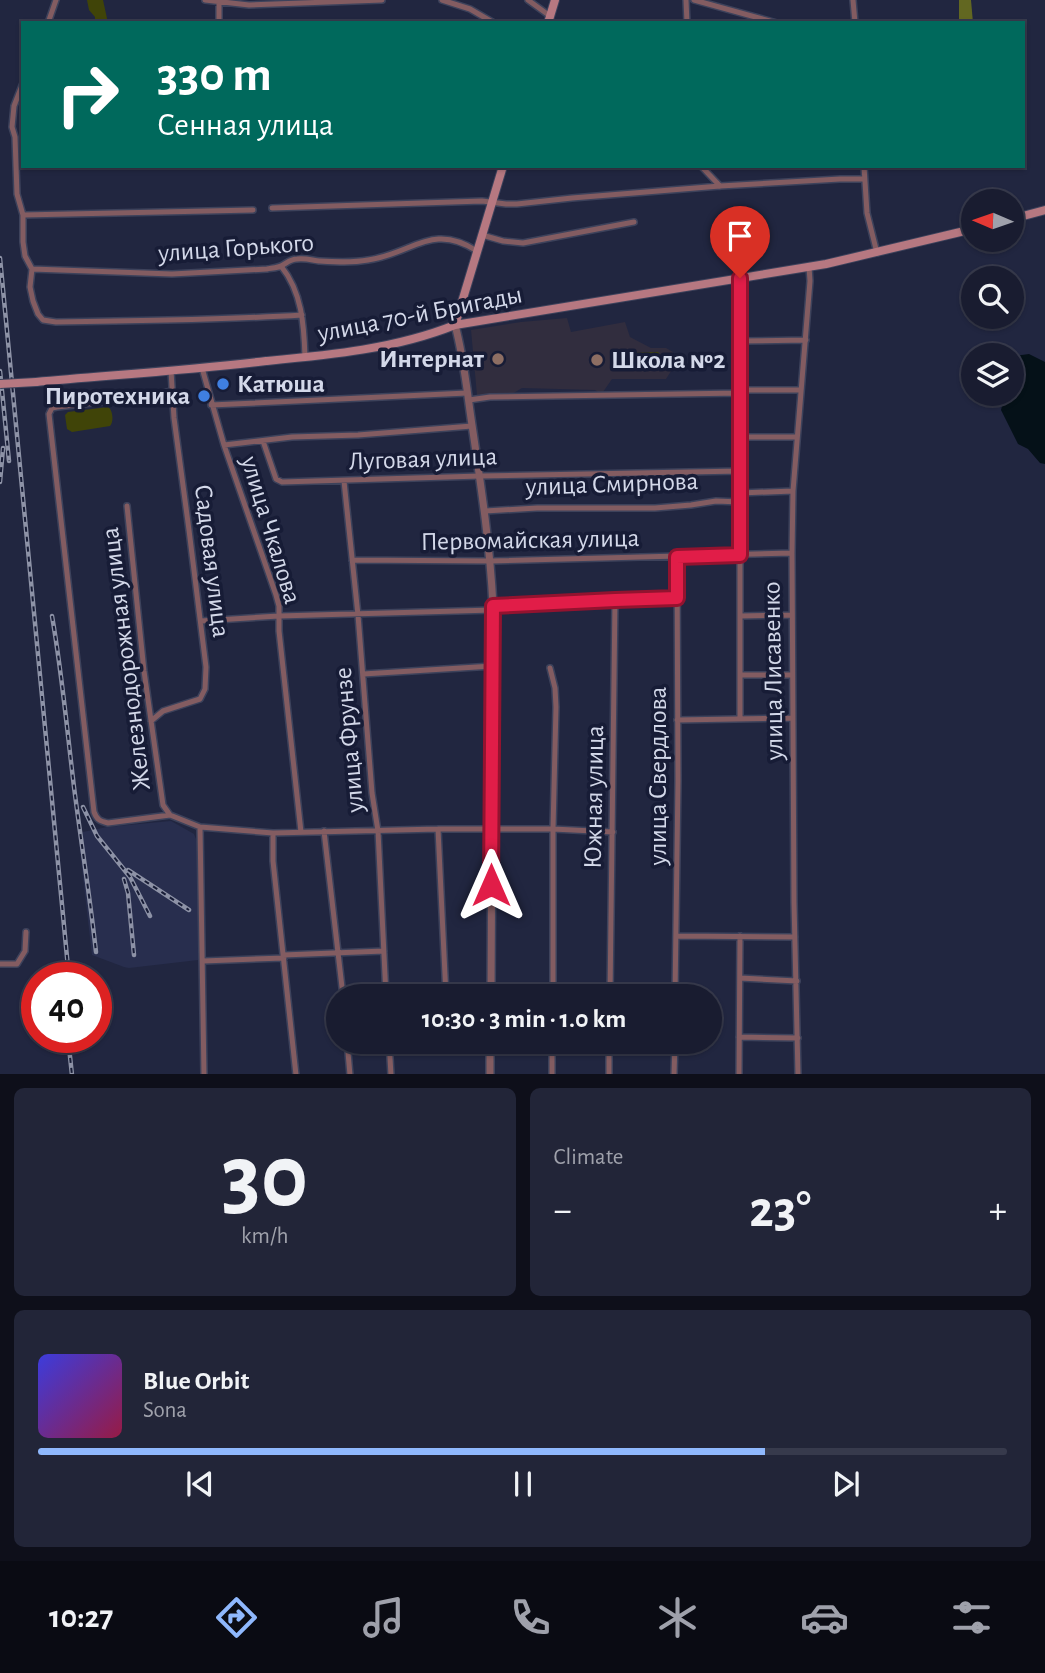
<!DOCTYPE html>
<meta charset="utf-8">
<style>
:root{--surface:#191c30;--page:#222538;--text:#f1f3f6;--muted:#9fa1ab;--line:#373a4c;--accent:#8fb8fd}
body{margin:0;font-family:"Alegreya Sans",sans-serif;background:var(--page);color:var(--text);height:100vh;display:flex;flex-direction:column;font-size:26px;white-space:nowrap}
*{box-sizing:border-box;margin:0}
p{font-size:23px;color:var(--muted)}
.icon{flex:none;width:38px;height:38px;fill:none;stroke:currentColor;stroke-width:2;stroke-linecap:round;stroke-linejoin:round}
.map{position:relative;height:1074px;overflow:hidden}
.details{display:flex;flex-direction:column;gap:14px;padding:14px;background:#0e0f1a;flex:1}
.details>*{flex:none}
.guide{position:absolute;left:21px;top:21px;width:1004px;height:147px;border-radius:0px;box-shadow:0 2px 5px #0004,0 0 0 2px var(--line);background:#00695c;color:#fff;overflow:hidden}
.needle{width:46px;rotate:272deg}
.fabs{position:absolute;left:961px;top:189px;display:grid;gap:14px}
.fabs a{display:grid;place-items:center;width:63px;height:63px;border-radius:50%;background:var(--surface);box-shadow:0 2px 5px #0004,0 0 0 2px var(--line);font-size:35px}
.speed{position:absolute;left:21px;top:962px;display:flex;gap:14px;font-size:35px;font-weight:700;text-align:center}
.speed>*{display:grid;place-content:center;width:91px;height:91px;border-radius:50%;background:var(--surface);box-shadow:0 2px 5px #0004,0 0 0 2px var(--line);line-height:1}
.speed .limit{border:10px solid #d22;background:#fff;color:#111}
.pin{position:absolute;display:grid;place-items:center;width:60px;height:60px;color:#fff;margin:-72px -30px;border-radius:50% 50% 50% 0;rotate:-45deg;box-shadow:0 0 7px #0007}
.pin .icon{rotate:45deg}
.me{position:absolute;width:77px;margin:-38px;rotate:0deg;stroke-linejoin:round;filter:drop-shadow(0 0 5px #0008)}
.turn{display:flex;align-items:center;gap:24px;height:147px;padding:0 21px;font-size:32px}
.turn .icon{width:91px;height:91px;stroke-width:2.5}
.turn b{display:block;font-size:49px;line-height:60px}
.big{font-size:52px;font-weight:600;line-height:1.1}
.details .tile{flex:1;display:flex;flex-direction:column;justify-content:center;gap:10px;min-width:0;padding:0 24px;border-radius:10px;background:var(--page)}
.details .dial{align-items:center;gap:0}
.dial b{font-size:91px;line-height:1}
.song{display:flex;align-items:center;gap:21px}
.cover{width:84px;height:84px;border-radius:10px;background:linear-gradient(135deg,hsl(240 70% 55%),hsl(340 70% 35%))}
.played{height:7px;border-radius:4px;background:linear-gradient(90deg,var(--accent) 75%,var(--line) 75%)}
.keys{display:flex;justify-content:space-around;direction:ltr}
.heat{display:flex;justify-content:space-between;align-items:center;font-size:38px;direction:ltr}
.details .tiles{flex:1;display:grid;gap:14px;grid-template-columns:1fr 1fr}
.tile:last-child{grid-column:span 2}
.trip{position:absolute;left:326px;top:984px;width:396px;height:70px;border-radius:35px;background:var(--surface);box-shadow:0 2px 5px #0004,0 0 0 2px var(--line);font-weight:600;line-height:70px;text-align:center}
.menu{display:flex;height:112px;justify-content:space-around;align-items:center;background:#0a0b13;color:var(--muted)}
.menu .icon{width:49px;height:49px}
.menu .on{color:var(--accent)}
.menu b{font-size:32px;color:var(--text)}
.map>svg:first-child{display:block}
.built{fill:#282e4e}
.education{fill:#312d3e}
.green{fill:#404408}
.forest{fill:#626721}
.water{fill:#051118}
.lines{fill:none;stroke-linecap:round;stroke-linejoin:round}
.minor-casing{stroke:#3d425b;stroke-width:8}
.tertiary-casing{stroke:#3d425b;stroke-width:10}
.secondary-casing{stroke:#3d425b;stroke-width:10}
.minor{stroke:#835c61;stroke-width:5}
.tertiary{stroke:#835c61;stroke-width:7}
.secondary{stroke:#b67881;stroke-width:8}
.rail-casing{stroke:#8d92a6;stroke-width:4.5}
.rail{stroke:#171c36;stroke-width:2;stroke-dasharray:5;stroke-linecap:butt}
.secondary-bridge-casing{stroke:#3d425b;stroke-width:10;stroke-linecap:butt}
.secondary-bridge{stroke:#b67881;stroke-width:8}
.route-casing{stroke:#92132f;stroke-width:18}
.route{stroke:#e11d48;stroke-width:12}
.education-dot{fill:#8d6e63;stroke:#171c36;stroke-width:2.5}
.shop-dot{fill:#3f7fe0;stroke:#171c36;stroke-width:2.5}
.labels{text-anchor:middle;dominant-baseline:central;stroke-width:7;stroke-linejoin:round;paint-order:stroke}
.street-label{font-size:26px;fill:#d3d8e9;stroke:#171c36}
.poi-label{font-size:26px;font-weight:bold;fill:#d3d8e9;stroke:#171c36;text-anchor:end}
</style>
<div class="map">
<svg width="1045" height="1075" viewBox="0 0 1045 1075">
<rect width="100%" height="100%" fill="#212640"/>
<path class="built" d="M171,821l23,13 4,10 2,113 -2,3 -69,8 -5,-1 -32,-12 -14,-122 29,-6z"/>
<path class="education" d="M567,318l4,14 54,-10 5,15 21,11h15l7,4v16l-7,11h-54l-9,13h-5l-3,-2 -73,-2 -10,6 -35,1 -6,-65 50,-8z"/>
<path class="green" d="M87,0h16l5,23h-13v-6l-6,-7z
M658,352l4,5v10l-3,3h-27l-4,-3 -1,-10 3,-4z
M108,407c5,3 6,15 2,19l-38,6 -5,-3 -2,-14 3,-3z"/>
<path class="forest" d="M959,0h12l2,23h-14z"/>
<path class="water" d="M1029,354l16,8v102l-5,-1 -12,-14 -10,-5 -17,-34 4,-16h7v-27l2,-11z"/>
<g class="lines">
<g class="minor-casing">
<path id="minor" d="M205,0l44,5 133,-5
M442,0l28,9 24,14
M528,0l22,16
M686,0l1,23
M694,0l83,23
M853,0l2,23
M48,23l8,-23
M219,23v-20
M23,83l-9,23 -2,21 3,10 2,57 6,21v27l2,14 7,13 -2,18 3,14 5,13 5,6 13,2c82,-1 164,-2 246,-7
M701,166l19,20
M864,166l3,47 10,40
M272,208l210,-7 24,3h11l55,-6 148,-12 120,-7h24
M23,215l230,-5
M482,235l21,6 20,2 111,-21
M281,266c21,26 23,59 24,91
M32,269l140,5 95,-5c5,-1 11,-1 16,-4 5,-3 8,-6 14,-6 8,-1 15,1 22,2 17,1 33,2 49,-1 44,-6 64,-38 109,-9
M740,278v441
M740,341l66,-1
M202,368l22,77 52,150 3,11v25l22,201
M739,390h62
M469,400l21,-3 249,-4
M211,405l256,-12
M739,437h58
M263,441l13,38 6,3 198,-6 260,-5
M224,445l68,-8 66,-2 114,-9
M344,481l14,134 14,178 6,38 8,165
M740,493l53,-2
M127,506l17,165 19,134 7,10 30,12 73,6 165,-4h115l60,3
M485,511l52,-3h118l36,-3 25,-4 24,1
M352,560l139,1 301,-8
M493,606l184,-8
M740,616l52,-1
M201,621l78,-5 214,-6
M550,668l5,20 1,19 -3,122v167
M363,674l130,-8
M740,675h52
M677,720l116,-2
M151,721l12,-10 37,-12 5,-10 1,-22 -17,-137 -15,-112 -3,-47
M170,815l-62,8c-8,-2 -11,-3 -14,-11l-45,-398 3,-6 5,-1 87,-10 28,-6
M200,827l4,248
M438,829l8,167
M324,831l19,165
M273,833v28l23,214
M676,936l119,1
M283,955l101,-4
M203,961l81,-3
M0,964h17l8,-13 1,-19
M740,978l57,3
M610,996l5,-396
M675,996l3,-215 -1,-224
M739,1037l59,1
M347,1041l3,34
M389,1041l2,34
M451,1041l8,5 31,3
M552,1075v-34
M609,1075v-34
M674,1075l1,-34
M739,1075l1,-139
M798,1075l-4,-172 -2,-350 1,-62 17,-210 -1,-14"/>
</g>
<g class="tertiary-casing">
<path id="tertiary" d="M455,325c9,33 12,67 17,100 9,61 18,120 21,181l-2,390
M490,1075v-34"/>
</g>
<g class="secondary-casing">
<path id="secondary" d="M548,23l7,-23
M1012,219l33,-9
M455,325l48,-159
M36,382c77,-7 154,-12 230,-21 64,-6 129,-12 189,-36l371,-61 147,-35"/>
</g>
<use href="#minor" class="minor"/>
<use href="#tertiary" class="tertiary"/>
<use href="#secondary" class="secondary"/>
<g class="rail-casing">
<path id="rail" d="M0,258l69,720
M0,371l9,90
M0,482l3,-34
M52,616c10,57 15,114 22,171 7,55 16,110 22,165
M83,807l14,29 33,41 20,39
M128,870l61,40
M124,879l4,14 6,62
M68,1038l4,37"/>
</g>
<use href="#rail" class="rail"/>
<g class="secondary-bridge-casing">
<path id="secondary-bridge" d="M0,384l36,-2"/>
</g>
<use href="#secondary-bridge" class="secondary-bridge"/>
</g>
<g class="lines">
<g class="route-casing">
<path id="route" d="M491,885l2,-279 122,-6 62,-2v-41l63,-2v-277"/>
</g>
<use href="#route" class="route"/>
</g>
<g class="education-dot">
<circle cx="498" cy="359" r="7"/>
<circle cx="597" cy="360" r="7"/>
</g>
<g class="shop-dot">
<circle cx="223" cy="384" r="7"/>
<circle cx="204" cy="396" r="7"/>
</g>
<g class="labels">
<g class="street-label">
<text transform="translate(236 248) rotate(-4)">улица Горького</text>
<text transform="translate(420 314) rotate(-11)">улица 70-й Бригады</text>
<text transform="translate(423 459) rotate(-2)">Луговая улица</text>
<text transform="translate(612 484) rotate(-2)">улица Смирнова</text>
<text transform="translate(271 530) rotate(73)">улица Чкалова</text>
<text transform="translate(530 540) rotate(-1)">Первомайская улица</text>
<text transform="translate(212 561) rotate(83)">Садовая улица</text>
<text transform="translate(126 659) rotate(-97)">Железнодорожная улица</text>
<text transform="translate(773 671) rotate(-91)">улица Лисавенко</text>
<text transform="translate(349 740) rotate(-95)">улица Фрунзе</text>
<text transform="translate(658 776) rotate(-90)">улица Свердлова</text>
<text transform="translate(594 797) rotate(-89)">Южная улица</text>
</g>
<g class="poi-label">
<text x="484" y="359">Интернат</text>
<text x="611" y="360" text-anchor="start">Школа №2</text>
<text x="237" y="384" text-anchor="start">Катюша</text>
<text x="190" y="396">Пиротехника</text>
</g>
</g>
</svg>
<div class="fabs">
<a><svg class="needle" viewBox="-14 -14 28 28"><path d="M0-13l5 13h-10z" fill="#e53935"/><path d="M0 13l5-13h-10z" fill="#9fa1ab"/></svg></a>
<a><svg class="icon" aria-label="search" viewBox="0 0 24 24"><circle cx="10" cy="10" r="6"/><path d="M15 15l6 6"/></svg></a>
<a><svg class="icon" aria-label="layers" viewBox="0 0 24 24"><path d="M12 4l9 5-9 5-9-5zM3 14l9 5 9-5"/></svg></a>
</div>
<div class="speed"><div class="limit">40</div></div>
<div class="pin" style="left:740px;top:278px;background:#d93025"><svg class="icon" aria-label="arrive" viewBox="0 0 24 24"><path d="M6 21V4h12l-3 4 3 4H6"/></svg></div>
<svg class="me" style="left:491px;top:885px" viewBox="-20 -20 40 40"><path d="M0-17L14 15 0 8-14 15z" fill="#e11d48" stroke="#fff" stroke-width="4"/></svg>
<div class="trip">10:30 · 3 min · 1.0 km</div>
<div class="guide">
<div class="turn"><svg class="icon" aria-label="right" viewBox="0 0 24 24"><path d="M7 20v-9h11M14 6l5 5-5 5"/></svg><div><b>330 m</b>Сенная улица</div></div>
</div>
</div>
<section class="details">
<div class="tiles">
<div class="tile dial"><b>30</b><p>km/h</p></div>
<div class="tile"><p>Climate</p>
<div class="heat"><a>−</a><b class="big">23°</b><a>+</a></div>
</div>
<div class="tile">
<div class="song"><i class="cover"></i><div><b>Blue Orbit</b><p>Sona</p></div></div>
<div class="played"></div>
<div class="keys"><svg class="icon" aria-label="previous" viewBox="0 0 24 24"><path d="M18 5L8 12l10 7zM5 5v14"/></svg><svg class="icon" aria-label="pause" viewBox="0 0 24 24"><path d="M8 5v14M16 5v14"/></svg><svg class="icon" aria-label="next" viewBox="0 0 24 24"><path d="M6 5l10 7-10 7zM19 5v14"/></svg></div>
</div>
</div>
</section>
<nav class="menu">
<b>10:27</b>
<svg class="icon on" aria-label="directions" viewBox="0 0 24 24"><path d="M12 3l9 9-9 9-9-9zM9 14v-3h6M13 9l2 2-2 2"/></svg>
<svg class="icon" aria-label="music" viewBox="0 0 24 24"><path d="M9 18V5l10-2v13"/><circle cx="6" cy="18" r="3"/><circle cx="16" cy="16" r="3"/></svg>
<svg class="icon" aria-label="phone" viewBox="0 0 24 24"><path d="M5 4h4l2 5-3 2q2 4 5 5l2-3 5 2v4C11 20 4 13 5 4z"/></svg>
<svg class="icon" aria-label="climate" viewBox="0 0 24 24"><path d="M12 3v18M4 7l16 10M4 17L20 7"/></svg>
<svg class="icon" aria-label="car" viewBox="0 0 24 24"><path d="M5 17H2v-5l4-1 3-4h7l3 4 3 1v5h-3M9 17h6M6 11h13"/><circle cx="7" cy="17" r="2"/><circle cx="17" cy="17" r="2"/></svg>
<svg class="icon" aria-label="filters" viewBox="0 0 24 24"><path d="M4 7h16M4 17h16"/><circle cx="9" cy="7" r="2"/><circle cx="15" cy="17" r="2"/></svg>
</nav>
